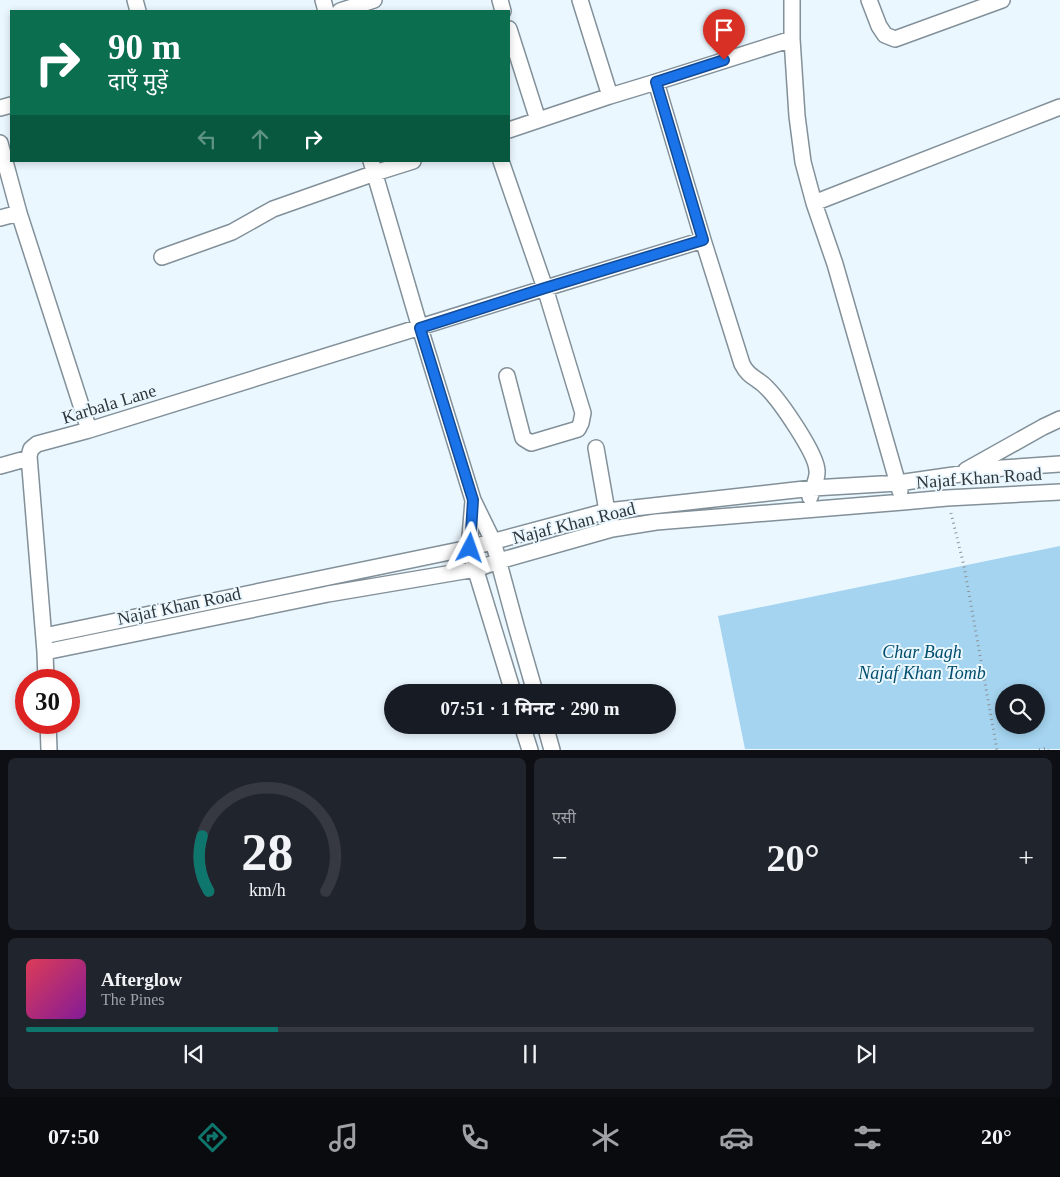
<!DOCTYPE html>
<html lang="hi">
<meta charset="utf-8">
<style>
:root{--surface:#171b24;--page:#20242c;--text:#f1f3f6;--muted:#9ea1a6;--line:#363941;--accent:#0f766e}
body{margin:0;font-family:"Times New Roman","Noto Sans Devanagari",serif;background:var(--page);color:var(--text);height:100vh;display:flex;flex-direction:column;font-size:19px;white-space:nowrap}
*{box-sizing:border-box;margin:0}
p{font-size:16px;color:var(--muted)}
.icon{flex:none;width:28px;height:28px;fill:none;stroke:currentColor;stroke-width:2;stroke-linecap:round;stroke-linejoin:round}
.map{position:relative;height:750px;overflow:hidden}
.panel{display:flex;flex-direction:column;gap:8px;padding:8px;background:#0d0f14;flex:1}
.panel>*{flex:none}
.hud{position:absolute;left:10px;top:10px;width:500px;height:152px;border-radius:0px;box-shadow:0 2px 8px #0003;background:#0b6e4f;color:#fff;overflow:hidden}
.tools{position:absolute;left:995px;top:684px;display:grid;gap:10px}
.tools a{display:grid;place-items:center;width:50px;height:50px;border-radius:50%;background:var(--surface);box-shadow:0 2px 8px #0003;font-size:25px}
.speed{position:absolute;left:15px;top:669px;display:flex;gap:10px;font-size:25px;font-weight:700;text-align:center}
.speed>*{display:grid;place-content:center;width:65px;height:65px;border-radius:50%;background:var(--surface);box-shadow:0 2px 8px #0003;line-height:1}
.speed .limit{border:8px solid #d22;background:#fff;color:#111}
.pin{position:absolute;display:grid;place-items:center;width:42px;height:42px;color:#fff;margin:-51px -21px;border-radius:50% 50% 50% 0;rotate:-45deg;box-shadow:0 0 5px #0007}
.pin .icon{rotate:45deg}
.me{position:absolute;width:55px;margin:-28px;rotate:4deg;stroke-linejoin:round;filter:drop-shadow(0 0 4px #0008)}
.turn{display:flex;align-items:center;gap:18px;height:105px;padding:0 15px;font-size:22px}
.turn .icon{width:65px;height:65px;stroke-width:2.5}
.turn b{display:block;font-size:35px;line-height:42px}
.lanes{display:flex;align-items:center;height:48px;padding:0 15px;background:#0003;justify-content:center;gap:25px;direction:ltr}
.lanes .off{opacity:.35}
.big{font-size:38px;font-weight:700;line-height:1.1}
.panel .widget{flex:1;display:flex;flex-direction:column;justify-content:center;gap:8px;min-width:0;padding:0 18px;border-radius:8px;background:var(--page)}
.panel .dial{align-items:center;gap:0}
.dial svg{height:130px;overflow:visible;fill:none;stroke:var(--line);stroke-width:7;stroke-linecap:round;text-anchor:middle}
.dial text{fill:var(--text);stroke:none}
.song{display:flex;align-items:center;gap:15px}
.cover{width:60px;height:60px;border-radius:8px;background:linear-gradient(135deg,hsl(350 70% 55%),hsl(290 70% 35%))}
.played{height:5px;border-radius:2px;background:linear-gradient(90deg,var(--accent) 25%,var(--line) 25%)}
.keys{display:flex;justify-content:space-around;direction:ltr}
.heat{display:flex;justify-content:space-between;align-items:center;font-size:28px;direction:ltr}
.panel .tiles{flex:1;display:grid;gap:8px;grid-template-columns:1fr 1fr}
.widget:last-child{grid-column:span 2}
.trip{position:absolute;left:384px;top:684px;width:292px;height:50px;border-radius:25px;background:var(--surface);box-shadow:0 2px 8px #0003;font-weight:700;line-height:50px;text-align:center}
.tab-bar{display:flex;height:80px;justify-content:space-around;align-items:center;background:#090b0e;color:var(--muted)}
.tab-bar .icon{width:35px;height:35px}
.tab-bar .selected{color:var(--accent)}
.tab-bar b{font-size:22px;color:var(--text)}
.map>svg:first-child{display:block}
.green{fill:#a5d4f0;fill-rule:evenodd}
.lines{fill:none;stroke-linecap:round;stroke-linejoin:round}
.minor-casing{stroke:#829099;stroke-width:18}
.path{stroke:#8b949a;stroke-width:3;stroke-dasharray:1 4;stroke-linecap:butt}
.minor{stroke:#fff;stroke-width:15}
.route-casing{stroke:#114b97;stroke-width:12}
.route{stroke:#1a73e8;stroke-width:9}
.labels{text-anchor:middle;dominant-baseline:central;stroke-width:4;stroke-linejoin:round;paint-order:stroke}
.street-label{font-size:18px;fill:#2f3639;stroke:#ebf7ff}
.park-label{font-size:18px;font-style:italic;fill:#004e6d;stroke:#ebf7ff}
</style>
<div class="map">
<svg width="1060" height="750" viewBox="0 0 1060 750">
<rect width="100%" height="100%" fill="#ebf7ff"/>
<path class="green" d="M1060,546v203h-315l-27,-133zM1004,692h32v33h-32z"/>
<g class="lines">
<g class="minor-casing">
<path id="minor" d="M135,0l3,11
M323,0l3,11
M500,0l3,11
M580,0l30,96
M792,0v39l5,77 6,46 11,41 21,61 65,227
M869,0l10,26 6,9 10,4 107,-39
M340,11l34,-11
M509,29l29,91
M656,82l136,-43
M0,108l11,-3
M509,130l101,-34 46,-14 47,158 39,124c7,14 16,14 25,24 13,13 50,66 50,83 1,7 -5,19 -7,26
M0,143l19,70 70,217
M371,161l49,167 53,172 20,41 23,85 19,66
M501,161l44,127 38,125 -2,10 -3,6 -47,14 -8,-5 -16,-62
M814,203l246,-96
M0,218l19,-5
M162,257l70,-25 41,-23 102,-36 38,-12
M596,448l11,63 3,9
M0,466l29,-8
M966,470l77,-43 17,-8
M473,501l-4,47 44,144
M44,636l425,-88 138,-37 206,-23 85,-5 104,-15 58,-4
M45,652l283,-58 148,-25 23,-8 113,-32 44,-7 247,-20 44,-4 113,-6
M46,680l-1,-28 -16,-196 2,-7 6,-5 52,-14c205,-64 409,-128 614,-190
M48,722l1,28
M522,725l8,25
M545,725l7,25"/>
</g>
<path class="path" d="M951,513l13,53 33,184
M1039,750l8,-2 1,2"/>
<use href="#minor" class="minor"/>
</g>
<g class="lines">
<g class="route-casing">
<path id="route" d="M470,548l3,-48 -53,-172 125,-40 158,-48 -47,-158 68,-22"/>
</g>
<use href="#route" class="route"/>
</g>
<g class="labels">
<g class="street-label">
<text transform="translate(109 404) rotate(-17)">Karbala Lane</text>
<text transform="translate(979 478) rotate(-4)">Najaf Khan Road</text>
<text transform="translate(574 523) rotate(-14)">Najaf Khan Road</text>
<text transform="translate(179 606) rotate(-12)">Najaf Khan Road</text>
</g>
<g class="park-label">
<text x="922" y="652">Char Bagh<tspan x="922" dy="21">Najaf Khan Tomb</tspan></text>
</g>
</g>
</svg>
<div class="tools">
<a><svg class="icon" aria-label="search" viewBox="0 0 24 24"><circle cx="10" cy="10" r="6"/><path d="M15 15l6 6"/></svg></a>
</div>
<div class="speed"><div class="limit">30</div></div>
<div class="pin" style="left:724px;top:60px;background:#d93025"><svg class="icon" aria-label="arrive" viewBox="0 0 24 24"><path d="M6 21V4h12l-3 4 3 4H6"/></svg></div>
<svg class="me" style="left:470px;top:548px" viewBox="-20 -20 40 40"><path d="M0-17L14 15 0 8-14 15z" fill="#1a73e8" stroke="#fff" stroke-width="4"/></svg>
<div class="trip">07:51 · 1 मिनट · 290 m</div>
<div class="hud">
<div class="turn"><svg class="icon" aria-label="right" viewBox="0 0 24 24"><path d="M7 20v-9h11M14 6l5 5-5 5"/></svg><div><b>90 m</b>दाएँ मुड़ें</div></div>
<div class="lanes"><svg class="icon off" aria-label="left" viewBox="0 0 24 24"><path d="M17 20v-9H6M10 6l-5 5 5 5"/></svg><svg class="icon off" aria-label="ahead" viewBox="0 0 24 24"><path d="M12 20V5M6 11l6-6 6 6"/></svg><svg class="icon" aria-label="right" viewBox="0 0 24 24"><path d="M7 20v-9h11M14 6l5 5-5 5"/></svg></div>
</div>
</div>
<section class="panel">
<div class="tiles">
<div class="widget dial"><svg viewBox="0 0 100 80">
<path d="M14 69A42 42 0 1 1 86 69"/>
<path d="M14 69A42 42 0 0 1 10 35" stroke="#0f766e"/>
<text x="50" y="56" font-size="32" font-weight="700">28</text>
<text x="50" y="72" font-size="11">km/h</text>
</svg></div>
<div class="widget"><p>एसी</p>
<div class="heat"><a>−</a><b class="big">20°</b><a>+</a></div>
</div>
<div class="widget">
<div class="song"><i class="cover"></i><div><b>Afterglow</b><p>The Pines</p></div></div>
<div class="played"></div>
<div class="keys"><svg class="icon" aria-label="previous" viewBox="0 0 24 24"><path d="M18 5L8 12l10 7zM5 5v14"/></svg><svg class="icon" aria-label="pause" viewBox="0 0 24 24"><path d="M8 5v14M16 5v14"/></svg><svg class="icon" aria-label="next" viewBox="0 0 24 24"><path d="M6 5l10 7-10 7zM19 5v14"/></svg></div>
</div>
</div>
</section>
<nav class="tab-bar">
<b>07:50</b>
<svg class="icon selected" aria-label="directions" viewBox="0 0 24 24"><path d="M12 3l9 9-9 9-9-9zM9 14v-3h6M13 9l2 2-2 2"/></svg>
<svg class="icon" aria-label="music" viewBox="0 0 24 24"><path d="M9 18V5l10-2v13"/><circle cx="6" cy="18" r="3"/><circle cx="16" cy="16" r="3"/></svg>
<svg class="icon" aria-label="phone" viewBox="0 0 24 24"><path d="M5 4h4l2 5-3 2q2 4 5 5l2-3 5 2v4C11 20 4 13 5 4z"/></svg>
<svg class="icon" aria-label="climate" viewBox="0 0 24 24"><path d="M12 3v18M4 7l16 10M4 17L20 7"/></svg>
<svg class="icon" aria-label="car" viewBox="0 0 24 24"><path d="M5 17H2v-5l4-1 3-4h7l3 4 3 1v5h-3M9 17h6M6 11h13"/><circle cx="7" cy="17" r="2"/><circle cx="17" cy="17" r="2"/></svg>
<svg class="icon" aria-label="filters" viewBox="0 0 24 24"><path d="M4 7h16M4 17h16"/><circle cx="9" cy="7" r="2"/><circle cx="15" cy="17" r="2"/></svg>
<b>20°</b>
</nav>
